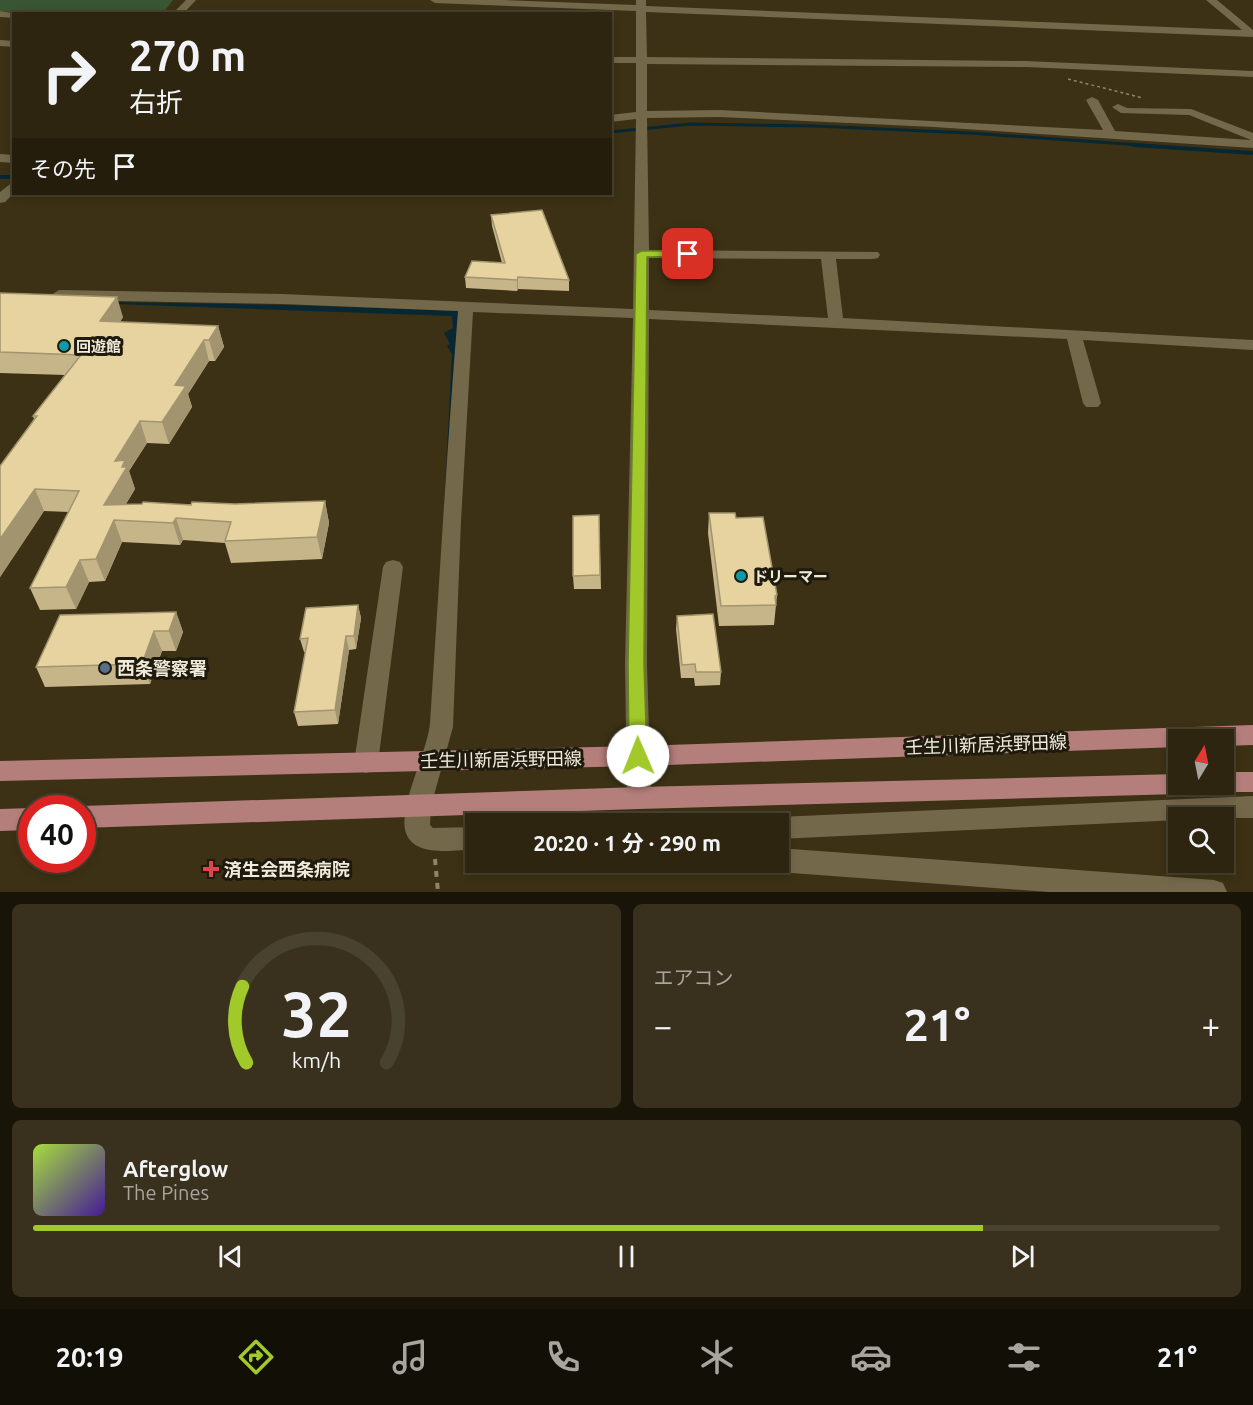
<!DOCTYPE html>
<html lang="ja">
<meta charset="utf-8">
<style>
:root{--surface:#2d250f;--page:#39311d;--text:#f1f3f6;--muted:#a7a59e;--line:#48422f;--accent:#a1c92a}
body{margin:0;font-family:Ubuntu,"Noto Sans JP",sans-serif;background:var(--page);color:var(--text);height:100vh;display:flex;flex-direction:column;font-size:22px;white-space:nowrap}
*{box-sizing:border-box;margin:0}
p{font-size:20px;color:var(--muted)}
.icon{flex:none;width:33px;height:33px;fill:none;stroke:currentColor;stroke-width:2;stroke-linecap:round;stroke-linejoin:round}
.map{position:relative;height:892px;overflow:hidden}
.side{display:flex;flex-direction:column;gap:12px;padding:12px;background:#191408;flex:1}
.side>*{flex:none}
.guide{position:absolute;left:12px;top:12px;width:600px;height:183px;border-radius:0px;box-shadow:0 3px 9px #0003,0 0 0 2px var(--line);background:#2d250f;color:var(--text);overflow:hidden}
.needle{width:39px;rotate:10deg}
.tools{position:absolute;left:1168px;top:729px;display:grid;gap:12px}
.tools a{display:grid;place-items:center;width:66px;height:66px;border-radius:0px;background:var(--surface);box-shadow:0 3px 9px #0003,0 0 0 2px var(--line);font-size:30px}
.speed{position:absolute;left:18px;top:795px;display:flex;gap:12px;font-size:30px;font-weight:700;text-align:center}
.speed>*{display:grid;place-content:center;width:78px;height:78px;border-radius:50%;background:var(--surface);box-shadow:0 3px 9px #0003,0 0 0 2px var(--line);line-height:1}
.speed .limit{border:9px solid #d22;background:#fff;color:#111}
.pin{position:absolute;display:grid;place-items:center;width:51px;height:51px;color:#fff;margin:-26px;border-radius:12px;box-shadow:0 3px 9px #0006}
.me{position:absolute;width:66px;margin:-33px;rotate:359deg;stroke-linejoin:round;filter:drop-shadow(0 0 4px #0008)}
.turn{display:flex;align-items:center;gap:21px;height:126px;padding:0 18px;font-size:27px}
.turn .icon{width:78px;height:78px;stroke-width:2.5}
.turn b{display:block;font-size:42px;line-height:51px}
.then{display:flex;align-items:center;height:57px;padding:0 18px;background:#0003;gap:12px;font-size:22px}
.big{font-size:45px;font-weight:700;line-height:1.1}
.side .tile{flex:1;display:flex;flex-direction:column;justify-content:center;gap:9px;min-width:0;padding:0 21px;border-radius:9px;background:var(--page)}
.side .dial{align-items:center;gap:0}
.dial svg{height:156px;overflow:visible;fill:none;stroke:var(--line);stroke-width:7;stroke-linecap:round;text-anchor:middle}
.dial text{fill:var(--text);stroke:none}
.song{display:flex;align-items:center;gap:18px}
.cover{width:72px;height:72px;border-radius:9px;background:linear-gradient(135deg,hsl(80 70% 55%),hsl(260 70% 35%))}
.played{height:6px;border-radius:3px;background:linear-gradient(90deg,var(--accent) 80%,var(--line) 80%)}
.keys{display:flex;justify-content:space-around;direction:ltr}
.heat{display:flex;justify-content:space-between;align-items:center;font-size:33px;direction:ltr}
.side .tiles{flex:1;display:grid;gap:12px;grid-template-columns:1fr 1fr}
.tile:last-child{grid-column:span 2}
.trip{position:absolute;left:465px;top:813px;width:324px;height:60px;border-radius:0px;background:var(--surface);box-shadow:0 3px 9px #0003,0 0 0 2px var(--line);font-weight:700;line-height:60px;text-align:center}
.menu{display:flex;height:96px;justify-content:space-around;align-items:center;background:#120f06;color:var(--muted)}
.menu .icon{width:42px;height:42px}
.menu .active{color:var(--accent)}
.menu b{font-size:27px;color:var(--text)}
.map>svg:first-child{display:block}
.green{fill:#395533}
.water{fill:#072733}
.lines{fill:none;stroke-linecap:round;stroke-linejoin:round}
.stream-far1{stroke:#072733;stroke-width:3}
.stream{stroke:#072733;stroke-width:4}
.path-far1{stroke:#8d856d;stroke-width:1.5;stroke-dasharray:3 3;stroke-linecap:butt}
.path{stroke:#8d856d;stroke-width:4;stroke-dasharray:6 6;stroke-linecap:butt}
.minor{fill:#73684a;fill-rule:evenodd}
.major{fill:#b47e7b;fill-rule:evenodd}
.wall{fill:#c6b589}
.shaded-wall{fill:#a1946f}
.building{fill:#e6d39f;stroke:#a1946f;stroke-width:1.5}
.route{fill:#a1c92a;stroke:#69831b;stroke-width:1.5}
.culture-dot{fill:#0f9aa8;stroke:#1e1a0d;stroke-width:2}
.service-dot{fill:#5c6f8a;stroke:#1e1a0d;stroke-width:2}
.health-dot{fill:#e0444e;stroke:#1e1a0d;stroke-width:2}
.labels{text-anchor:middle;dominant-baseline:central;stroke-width:6;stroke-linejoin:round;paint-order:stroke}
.poi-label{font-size:15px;font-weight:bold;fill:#f0ead9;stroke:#1e1a0d;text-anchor:start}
.near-poi-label{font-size:18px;font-weight:bold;fill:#f0ead9;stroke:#1e1a0d;text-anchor:start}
.near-street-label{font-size:18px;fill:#f0ead9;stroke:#1e1a0d}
</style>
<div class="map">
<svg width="1253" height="892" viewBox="0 0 1253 892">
<rect width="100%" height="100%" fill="#3c3114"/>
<path class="green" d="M0,0h173l-11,14 -141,-1 -21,-2z"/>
<path class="water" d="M0,300l287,5 173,6 -12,199h-4l8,-156 -5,-8 3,-2 -6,-11 9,-5 -1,-12z"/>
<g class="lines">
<path class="stream-far1" d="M610,132l81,-8 124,2 154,7 186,13"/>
<path class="stream" d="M1134,145l119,8
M0,177h14"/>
<path class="path-far1" d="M1068,79l75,19"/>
<path class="path" d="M435,859l3,33"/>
<path class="minor" d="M186,0h10l-13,14h-11z
M430,0h74l132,5v-5h10v6l596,24 -36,-30h11l36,30v7l-607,-25 1,45 379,4 227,10v6l-227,-10 -379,-3v47l72,-1 384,20 -17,-30 6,-3 6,3 17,31 136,9 -62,-25 -68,-2 -9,-6 6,-3 9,4 64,1 62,24v15l-319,-21 -215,-10 -72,1 2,132 229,2 2,3 -2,3 -5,1h-37l7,59 410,22v10l-170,-10 18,63 -3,4h-12l-3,-4 -16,-64 -418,-20 -2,345 4,134 -3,8 -9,3 -9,-3 -3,-8 -2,-134 8,-346 -160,-6 -12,209 -8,206 -22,79 -1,19 3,3 43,-1v22c-21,1 -61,9 -70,-16 -9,-25 22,-82 24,-110 9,-137 17,-275 28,-412l-176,-7 -223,-4 -8,-5 8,-5 223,4 351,15 3,-190 -26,3v-7l26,-3v-49h-26v-6h26v-46l-201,-8zM649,258l172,1 7,59 -179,-8z
M0,11l18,3h-4v4l-14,-1z
M0,40l14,1v6l-14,-1z
M0,154l14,1v8l-14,-1z
M14,181v12l-9,9 -5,1v-11z
M393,560l7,2 3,5 -25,196 -3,7 -9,3 -9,-3 -3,-7 29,-196 3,-5z
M1253,796v22h-74v2l-401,19v-15h-11l2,-4 9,-3z
M778,848l436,32 9,3 4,9h-178l-271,-20 -9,-4 -3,-6h12z"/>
<path class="major" d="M1253,725v20l-29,1v-6h-45v7l-541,19 -638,15v-20l638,-15z
M1224,772h29v20h-29l-9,-3 -2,-5h11z
M1179,774v10h12l-3,7 -9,3 -540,15 -557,19v-20h-7l7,-2 557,-19z
M32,808v22l-32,1v-22z"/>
</g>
<path class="wall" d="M491,215l78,65v11l-51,-2 -1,2 -51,-3 -1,-11 37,-14 -10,-37z
M0,293l123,24 -3,5 98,4 6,21 -9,14h-6l-21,33 4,13 -23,37 -22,-1 -18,28 6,18 -9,15h109l90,-3 4,22 -7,36 -91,4 -6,-20 -42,-3 -3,5 -58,-3 -17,39 -16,1 -13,27 -36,1 -10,-22 39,-76 -25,-1 -44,66v-111l34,-47 -1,-3 32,-41 -65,-2z
M709,513l27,5 41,77 -3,30 -55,1 -11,-93z
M599,515l2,74h-27l-1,-13z
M358,605l3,13 -5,31 -7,1 -11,74 -40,2 -4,-14 11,-60h-1l-4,-13z
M176,612l7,20 -7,19h-14l-12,33 -105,3 -9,-20z
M677,616l44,56 -1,13 -25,1 -1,-8h-13l-5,-49z"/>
<path class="shaded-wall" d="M518,277v12l-1,2v-11z
M117,297l6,20 -16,24 -7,-20z
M218,326l6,21 -9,14 -6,-21z
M204,340l5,21 -21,33 4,13 -23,37 -7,-22 13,-37z
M140,421l7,22 -18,28 6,18 -19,31h-2l8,22 -17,39 -9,-22 8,-54 11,-44z
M35,489l9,22 -44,66v-38z
M325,501l4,22 -7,36 -5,-22z
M176,518l7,22 -3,5 -7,-22z
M80,560l9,22 -13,27 -10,-22z
M358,605l3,13 -5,31 -2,-13z
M176,612l7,20 -7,19 -7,-20z
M154,631l8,20 -12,33 -8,-20z
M346,636l3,14 -11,74 -3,-14z"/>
<path class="building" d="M542,210l27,70 -51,-3 -1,3 -52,-3 7,-16 33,2 -14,-48z
M0,293l117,4 -17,24 118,5 -9,14h-5l-29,45 11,1 -24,36 -22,-1 -25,40 10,-1 -3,7h5l-23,38 38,-1 1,-2 48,3 1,-3 43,2 90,-3 -8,36 -92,4 6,-19 -55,-4 -3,5 -59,-3 -18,39 -16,1 -14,27 -36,1 49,-97 -44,-2 -35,50v-73l37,-50h-4l48,-61 -81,-3z
M709,513h26l1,5 27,-1 14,78 -2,1 1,9 -55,1z
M599,515l1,60 -27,1v-60z
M358,605l-4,31h-8l-11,74 -41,2 14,-74 -8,1 6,-31z
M176,612l-7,19h-15l-12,33 -106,3 24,-52z
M713,614l8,58h-25l-1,-8 -13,1 -5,-49z"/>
<path class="route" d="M688,251l4,1v4l-45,1 -3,407 3,92 -3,6 -6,2 -7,-2 -2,-6 -1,-92 8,-410 5,-3z"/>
<g class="culture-dot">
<circle cx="64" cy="346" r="6"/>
<circle cx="741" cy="576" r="6"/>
</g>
<circle class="service-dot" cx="105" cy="668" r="6"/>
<path class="health-dot" d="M208 860h6v6h6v6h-6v6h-6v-6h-6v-6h6z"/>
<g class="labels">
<g class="poi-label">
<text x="76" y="346">回遊館</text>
<text x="753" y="576">ドリーマー</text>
</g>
<g class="near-poi-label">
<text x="117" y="668">西条警察署</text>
<text x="224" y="869">済生会西条病院</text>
</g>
<g class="near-street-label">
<text transform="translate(986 744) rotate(-2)">壬生川新居浜野田線</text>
<text transform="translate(501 759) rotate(-1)">壬生川新居浜野田線</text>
</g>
</g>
</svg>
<div class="tools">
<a><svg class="needle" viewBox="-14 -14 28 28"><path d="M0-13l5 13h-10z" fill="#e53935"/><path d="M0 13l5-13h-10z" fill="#a7a59e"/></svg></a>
<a><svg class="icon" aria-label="search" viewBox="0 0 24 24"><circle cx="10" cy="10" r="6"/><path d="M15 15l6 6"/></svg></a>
</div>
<div class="speed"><div class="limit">40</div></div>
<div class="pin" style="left:688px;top:254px;background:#d93025"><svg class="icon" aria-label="arrive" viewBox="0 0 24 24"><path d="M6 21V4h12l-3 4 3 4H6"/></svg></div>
<svg class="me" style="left:638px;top:756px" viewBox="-20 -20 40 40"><circle r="19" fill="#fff"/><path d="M0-13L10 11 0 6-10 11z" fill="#a1c92a"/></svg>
<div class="trip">20:20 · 1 分 · 290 m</div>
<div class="guide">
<div class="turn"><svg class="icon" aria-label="right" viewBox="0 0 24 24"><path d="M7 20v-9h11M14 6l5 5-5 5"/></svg><div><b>270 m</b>右折</div></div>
<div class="then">その先<svg class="icon" aria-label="arrive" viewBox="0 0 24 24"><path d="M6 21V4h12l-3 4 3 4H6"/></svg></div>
</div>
</div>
<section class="side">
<div class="tiles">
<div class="tile dial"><svg viewBox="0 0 100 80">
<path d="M14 69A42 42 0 1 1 86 69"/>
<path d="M14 69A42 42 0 0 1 12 30" stroke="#a1c92a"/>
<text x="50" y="56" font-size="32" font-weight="700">32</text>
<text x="50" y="72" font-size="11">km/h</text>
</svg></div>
<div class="tile"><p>エアコン</p>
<div class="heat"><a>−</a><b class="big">21°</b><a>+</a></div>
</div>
<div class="tile">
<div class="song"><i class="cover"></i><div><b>Afterglow</b><p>The Pines</p></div></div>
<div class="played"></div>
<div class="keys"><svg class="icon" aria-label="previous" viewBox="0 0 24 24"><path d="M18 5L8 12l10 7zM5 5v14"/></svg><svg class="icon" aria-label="pause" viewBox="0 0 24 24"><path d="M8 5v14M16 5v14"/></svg><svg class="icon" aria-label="next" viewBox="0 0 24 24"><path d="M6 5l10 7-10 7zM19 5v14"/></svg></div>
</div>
</div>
</section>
<nav class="menu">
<b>20:19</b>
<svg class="icon active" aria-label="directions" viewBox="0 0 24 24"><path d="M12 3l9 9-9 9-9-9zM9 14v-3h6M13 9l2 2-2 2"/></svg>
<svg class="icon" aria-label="music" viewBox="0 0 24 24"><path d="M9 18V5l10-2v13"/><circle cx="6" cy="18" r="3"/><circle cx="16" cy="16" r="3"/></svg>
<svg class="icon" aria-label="phone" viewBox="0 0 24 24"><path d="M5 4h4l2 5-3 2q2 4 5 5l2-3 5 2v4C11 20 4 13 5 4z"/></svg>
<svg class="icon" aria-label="climate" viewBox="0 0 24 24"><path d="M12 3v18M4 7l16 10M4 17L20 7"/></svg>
<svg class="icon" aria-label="car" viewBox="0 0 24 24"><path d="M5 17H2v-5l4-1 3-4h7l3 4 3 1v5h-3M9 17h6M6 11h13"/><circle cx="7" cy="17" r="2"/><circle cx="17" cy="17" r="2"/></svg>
<svg class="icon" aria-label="filters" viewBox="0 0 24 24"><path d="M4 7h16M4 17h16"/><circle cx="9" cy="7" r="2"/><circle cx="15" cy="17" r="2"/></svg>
<b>21°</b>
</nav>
